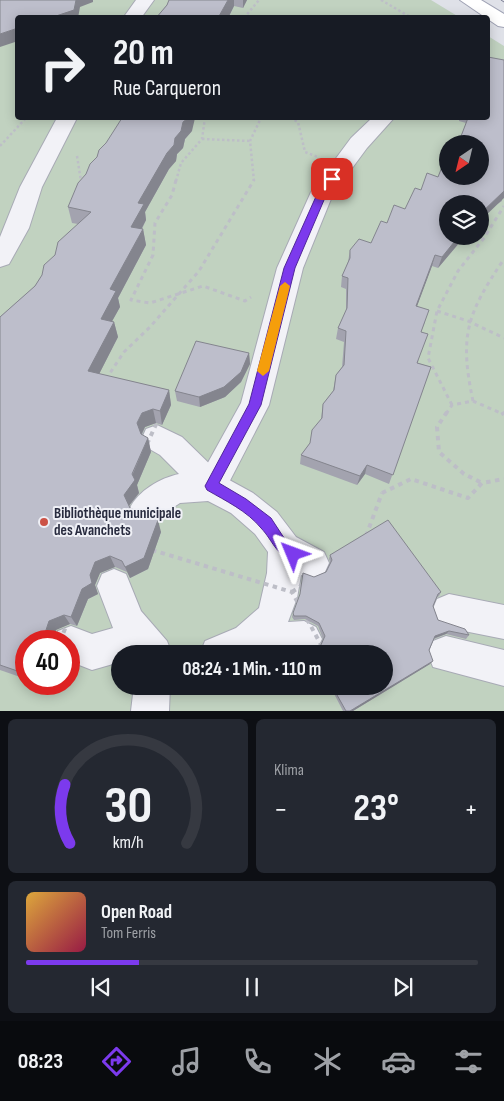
<!DOCTYPE html>
<html lang="de">
<meta charset="utf-8">
<style>
:root{--surface:#171b24;--page:#242831;--text:#f1f3f6;--muted:#9ea1a6;--line:#363941;--accent:#7c3aed}
body{margin:0;font-family:"Sofia Sans Condensed",sans-serif;background:var(--page);color:var(--text);height:100vh;display:flex;flex-direction:column;font-size:19px;white-space:nowrap}
*{box-sizing:border-box;margin:0}
p{font-size:16px;color:var(--muted)}
.icon{flex:none;width:28px;height:28px;fill:none;stroke:currentColor;stroke-width:2;stroke-linecap:round;stroke-linejoin:round}
.map{position:relative;height:711px;overflow:hidden}
.side{display:flex;flex-direction:column;gap:8px;padding:8px;background:#0d0f14;flex:1}
.side>*{flex:none}
.guide{position:absolute;left:15px;top:15px;width:475px;height:105px;border-radius:5px;box-shadow:0 2px 12px #0003;background:#171b24;color:var(--text);overflow:hidden}
.needle{width:32px;rotate:215deg}
.controls{position:absolute;left:439px;top:135px;display:grid;gap:10px}
.controls a{display:grid;place-items:center;width:50px;height:50px;border-radius:50%;background:var(--surface);box-shadow:0 2px 12px #0003;font-size:25px}
.speed{position:absolute;left:15px;top:630px;display:flex;gap:10px;font-size:25px;font-weight:700;text-align:center}
.speed>*{display:grid;place-content:center;width:65px;height:65px;border-radius:50%;background:var(--surface);box-shadow:0 2px 12px #0003;line-height:1}
.speed .limit{border:8px solid #d22;background:#fff;color:#111}
.pin{position:absolute;display:grid;place-items:center;width:42px;height:42px;color:#fff;margin:-21px;border-radius:10px;box-shadow:0 2px 8px #0006}
.me{position:absolute;width:55px;margin:-28px;rotate:314deg;stroke-linejoin:round;filter:drop-shadow(0 0 4px #0008)}
.turn{display:flex;align-items:center;gap:18px;height:105px;padding:0 15px;font-size:22px}
.turn .icon{width:65px;height:65px;stroke-width:2.5}
.turn b{display:block;font-size:35px;line-height:42px}
.big{font-size:38px;font-weight:700;line-height:1.1}
.side .tile{flex:1;display:flex;flex-direction:column;justify-content:center;gap:8px;min-width:0;padding:0 18px;border-radius:8px;background:var(--page)}
.side .dial{align-items:center;gap:0}
.dial svg{height:130px;overflow:visible;fill:none;stroke:var(--line);stroke-width:7;stroke-linecap:round;text-anchor:middle}
.dial text{fill:var(--text);stroke:none}
.song{display:flex;align-items:center;gap:15px}
.cover{width:60px;height:60px;border-radius:8px;background:linear-gradient(135deg,hsl(40 70% 55%),hsl(340 70% 35%))}
.played{height:5px;border-radius:2px;background:linear-gradient(90deg,var(--accent) 25%,var(--line) 25%)}
.keys{display:flex;justify-content:space-around;direction:ltr}
.heat{display:flex;justify-content:space-between;align-items:center;font-size:28px;direction:ltr}
.side .tiles{flex:1;display:grid;gap:8px;grid-template-columns:1fr 1fr}
.tile:last-child{grid-column:span 2}
.trip{position:absolute;left:111px;top:645px;width:282px;height:50px;border-radius:25px;background:var(--surface);box-shadow:0 2px 12px #0003;font-weight:700;line-height:50px;text-align:center}
.tabs{display:flex;height:80px;justify-content:space-around;align-items:center;background:#090b0e;color:var(--muted)}
.tabs .icon{width:35px;height:35px}
.tabs .current{color:var(--accent)}
.tabs b{font-size:22px;color:var(--text)}
.map>svg:first-child{display:block}
.green{fill:#c1d2c0;fill-rule:evenodd}
.lines{fill:none;stroke-linecap:round;stroke-linejoin:round}
.minor-casing{stroke:#a8aab5;stroke-width:2}
.tertiary-casing{stroke:#a8aab5;stroke-width:2}
.primary-casing{stroke:#9fa2b4;stroke-width:2}
.path-far2{stroke:#bdbec7;stroke-width:2.5;stroke-dasharray:2.5 2.5;stroke-linecap:butt}
.path-far1{stroke:#bdbec7;stroke-width:3;stroke-dasharray:4 4;stroke-linecap:butt}
.path{stroke:#bdbec7;stroke-width:4;stroke-dasharray:4.5 4.5;stroke-linecap:butt}
.minor{fill:#f2f2f7;fill-rule:evenodd}
.tertiary{fill:#f2f2f7;fill-rule:evenodd}
.primary{fill:#fff;fill-rule:evenodd}
.tram{stroke:#797c92;stroke-width:1}
.path-bridge{stroke:#bdbec7;stroke-width:4;stroke-dasharray:4.5 4.5;stroke-linecap:butt}
.wall{fill:#a3a3af}
.shaded-wall{fill:#84858e}
.building{fill:#bdbecb;stroke:#84858e}
.route{fill:#7c3aed;stroke:#51269a}
.slow{fill:#f59e0b}
.poi-dot{fill:#cc5246;stroke:#eff0f6;stroke-width:2}
.labels{text-anchor:middle;dominant-baseline:central;stroke-width:4;stroke-linejoin:round;paint-order:stroke}
.poi-label{font-size:15px;font-weight:bold;fill:#282b3f;stroke:#eff0f6;text-anchor:start}
</style>
<div class="map">
<svg width="504" height="711" viewBox="0 0 504 711">
<rect width="100%" height="100%" fill="#dfe1e8"/>
<path class="green" d="M0,0h431l28,17 -441,1v100h470v-82l16,10v665h-504zM448,144h32v32h-32zM448,204h32v32h-32zM26,641h43v43h-43zM120,654h265v32h-265z"/>
<g class="lines">
<g class="minor-casing">
<path id="minor" d="M136,0h18l-13,18h-18z
M57,118h20l-35,69 -13,41 -20,36 -9,3v-30l20,-50z
M372,118h22l-27,30 -34,46 -30,74 -34,137 -47,91 -11,4 -11,-4 -5,-10 46,-83 36,-135 34,-76 40,-54z
M134,686h36l-1,25h-38z"/>
</g>
<g class="tertiary-casing">
<path id="tertiary" d="M157,425l25,12 40,39 31,17 24,19 19,25 28,15 5,11 -5,11 -12,5 -11,-4 -4,23 -9,24 16,-1 12,6 6,12 -6,12 -5,3h-111l5,-13 31,-13 23,-20 8,-35 1,-21 -13,-18 -24,-21 -23,-12 -28,2 -23,15 -11,5 -11,-5 -5,-10c8,-17 30,-30 49,-34l-19,-19 -14,-8 -4,-9 4,-9z
M114,569l12,5 15,37 26,30 5,13h-52v8l-28,8 -23,-9v-20h-15l4,-10 13,-5 21,8 21,-6 -16,-42 5,-12z
M449,594l55,11v34l-55,-11 -12,-5 -5,-12 5,-12z
M446,636l58,14v36l-71,-19 -5,-13 5,-13z"/>
</g>
<g class="primary-casing">
<path id="primary" d="M460,0h21l23,14v13l-6,-1z"/>
</g>
<path class="path-far2" d="M381,0l31,18
M244,18l15,-18
M290,118l8,4 7,30 13,5
M202,139l48,2
M0,146l26,-28
M77,156l4,25
M176,181l5,-18 21,-24 3,-21
M254,181l-4,-40 11,-23"/>
<path class="path-far1" d="M176,180l-4,15 -17,28 -2,32 -22,45 19,3 53,-17 42,15 6,-4
M437,311l31,10 36,17
M106,379l18,-27 26,-25 49,-56 55,-91
M473,401c-14,-66 -6,-87 31,-142
M452,405l-24,-47 9,-47 21,-40 26,-33 20,-32
M446,414l6,-9 21,-4 30,13"/>
<path class="path" d="M447,412l-10,15 2,25 25,22 18,9
M502,412l2,3
M382,493l29,-14 57,19 14,-15 22,-4"/>
<use href="#minor" class="minor"/>
<use href="#tertiary" class="tertiary"/>
<use href="#primary" class="primary"/>
<path class="tram" d="M501,0l3,2"/>
<path class="path-bridge" d="M147,444l11,-24
M366,536l16,-43
M152,550l140,42 6,11
M292,592l12,-8
M307,619l19,35
M60,641l7,-17"/>
</g>
<path class="wall" d="M169,0h78l-4,8 -9,-2 -6,12h-72l11,-13z
M459,118h29l14,83 -54,35h17l-27,32 -6,-2 -15,40 8,16 -4,10 -3,31 13,4 -42,117 -24,-10 -8,11 -57,-21 1,-9 9,-12 11,-24 2,-15 10,-13 3,-16 6,-8 2,-25 -8,-3 2,-11 8,-17v-22l-5,-2 1,-11 6,-14 2,-12 21,-7 16,-20 18,-14 16,-19 17,-13 10,-1 18,-53 -7,-2z
M192,131l-7,8 -2,9 -6,6 -1,7 -7,8 -24,43 1,8 -4,9h1l3,16 -28,53 2,9 -8,14 2,1 4,15 -19,37 70,16 2,15 -9,20 -6,-2 -11,4 -3,8 6,3 3,14 -14,33 2,8 -10,13 1,2 31,24 -13,37 -18,9 -3,-6 -12,-5 -15,6 -5,12 3,9 -10,5 -11,27 -7,-2 -44,17v38l-26,-9v-353l35,-31 20,-31 23,-31 -6,-1 -4,-16z
M249,353l1,11 -9,18 -16,15 -25,10 -23,-6 -2,-10z
M330,555l111,37 -2,4 -3,2 -3,8 5,14 31,15 -3,4 -20,-5 -12,5 -5,11 1,14 -77,47h-10l-13,-25h55v-32h-72l1,-2 5,-3 4,-10 -5,-13 -13,-7 -11,1 -2,-3 1,-4 21,-36 12,-5 4,-10 -1,-3z
M40,684h15l-2,4z"/>
<path class="shaded-wall" d="M76,0h17v2l-13,5 -2,11h-28z
M228,0h6v6l-6,12h-10z
M243,0h4l-4,8z
M18,28v13l-18,6v-13z
M188,118h7l-3,13 -7,8 -2,9 -6,6 -1,7 -7,8 -24,43 1,8 -12,23 -3,-16 7,-24 45,-81z
M504,191v7l-24,23v-7z
M143,229l3,16 -28,53 2,9 -15,27 -4,-15 9,-30z
M459,236h6l-27,32 4,-11z
M435,255l-3,11 -19,51 3,-11z
M114,322l4,15 -25,49 -5,-15z
M249,353l1,11 -9,18 -16,15 -25,10 -1,-10z
M169,390l2,15 -9,20 -2,-14z
M153,409l3,14 -11,4 -5,10 -3,-14 5,-10z
M148,438l3,14 -14,33 2,8 -11,14 -4,-12z
M367,465l-2,9 -8,11 3,-9z
M158,520l3,12 -13,37 -18,9 -5,-11z
M110,556l5,11 -15,6 -5,12 3,9 -10,5 -11,27 -6,-9 11,-28 13,-27z
M64,615l6,9 -14,6 -3,11 -8,-8 4,-12z
M449,631l-3,3 -14,5 3,-3z
M60,634l6,7h-6z
M433,661l-3,3 -77,47h-3z
M48,684h7l-2,4z"/>
<path class="building" d="M0,0h76l-2,10 -24,8h-32v10l-18,6z
M169,0h59l-10,18h-62l11,-13z
M488,57l16,3v131l-24,23v-10h-32v32h11l-17,21 -7,-2 -19,51 13,4 -8,22 7,2 -11,29 14,4 -38,108 -26,-10 -7,11 -59,-21 9,-12 2,-13 10,-12 1,-14 11,-14 2,-15 8,-10 2,-34 -8,-3 9,-20 1,-30 -6,-2 8,-18v-8l9,-11 12,4 10,-22 6,2 7,-18 11,4 10,-21 6,2 6,-17 11,4 8,-20 2,1v18h32v-32h-22l10,-26h20z
M122,118h66l-5,4 -2,9 -6,7 -1,7 -7,8 -29,50 6,1 -13,23 12,2 -33,60 6,2 -15,28 13,3 -26,49 81,19 -9,21 -7,-2 -11,4 -5,10 4,11 7,4 -16,36 3,6 -11,15 6,13 12,5 9,-4 7,11 -14,38 -19,9 -3,-6 -12,-5 -15,6 -5,13 2,8 -10,6 -11,28 -7,-2 -15,6 -4,12 15,1v7h-34v33l-26,-9v-348l35,-31 7,-11 2,-10 11,-10 3,-13 33,-30 -23,-5 10,-24 8,-9 4,-10 7,-7 2,-7 7,-7z
M196,341l53,12 -8,19 -17,15 -25,10 -24,-6z
M388,520l53,72 -3,2 -5,12 5,14 27,9 4,6 -20,-4 -14,5 -6,14 4,11 -83,50h-4l-14,-25h53v-32h-70l-1,-2 5,-3 6,-13 -6,-13 -13,-7h-12l-1,-3 7,-19 3,-21 11,4 12,-5 6,-12 -2,-5z"/>
<path class="route" d="M332,176l5,3 -10,14 -32,75 -34,137 -42,78 27,16 25,19 17,26 10,5 2,5 -2,4 -5,2c-19,-7 -19,-18 -32,-32 -14,-17 -35,-27 -54,-38l-2,-4 44,-82 35,-136 34,-76 11,-15z"/>
<path class="slow" d="M285,282l5,4 -21,85 -6,5 -6,-5 23,-85z"/>
<circle class="poi-dot" cx="44" cy="522" r="5"/>
<g class="labels">
<g class="poi-label">
<text x="54" y="513">Bibliothèque municipale<tspan x="54" dy="17">des Avanchets</tspan></text>
</g>
</g>
</svg>
<div class="controls">
<a><svg class="needle" viewBox="-14 -14 28 28"><path d="M0-13l5 13h-10z" fill="#e53935"/><path d="M0 13l5-13h-10z" fill="#9ea1a6"/></svg></a>
<a><svg class="icon" aria-label="layers" viewBox="0 0 24 24"><path d="M12 4l9 5-9 5-9-5zM3 14l9 5 9-5"/></svg></a>
</div>
<div class="speed"><div class="limit">40</div></div>
<div class="pin" style="left:332px;top:179px;background:#d93025"><svg class="icon" aria-label="arrive" viewBox="0 0 24 24"><path d="M6 21V4h12l-3 4 3 4H6"/></svg></div>
<svg class="me" style="left:293px;top:554px" viewBox="-20 -20 40 40"><path d="M0-17L14 15 0 8-14 15z" fill="#7c3aed" stroke="#fff" stroke-width="4"/></svg>
<div class="trip">08:24 · 1 Min. · 110 m</div>
<div class="guide">
<div class="turn"><svg class="icon" aria-label="right" viewBox="0 0 24 24"><path d="M7 20v-9h11M14 6l5 5-5 5"/></svg><div><b>20 m</b>Rue Carqueron</div></div>
</div>
</div>
<section class="side">
<div class="tiles">
<div class="tile dial"><svg viewBox="0 0 100 80">
<path d="M14 69A42 42 0 1 1 86 69"/>
<path d="M14 69A42 42 0 0 1 11 33" stroke="#7c3aed"/>
<text x="50" y="56" font-size="32" font-weight="700">30</text>
<text x="50" y="72" font-size="11">km/h</text>
</svg></div>
<div class="tile"><p>Klima</p>
<div class="heat"><a>−</a><b class="big">23°</b><a>+</a></div>
</div>
<div class="tile">
<div class="song"><i class="cover"></i><div><b>Open Road</b><p>Tom Ferris</p></div></div>
<div class="played"></div>
<div class="keys"><svg class="icon" aria-label="previous" viewBox="0 0 24 24"><path d="M18 5L8 12l10 7zM5 5v14"/></svg><svg class="icon" aria-label="pause" viewBox="0 0 24 24"><path d="M8 5v14M16 5v14"/></svg><svg class="icon" aria-label="next" viewBox="0 0 24 24"><path d="M6 5l10 7-10 7zM19 5v14"/></svg></div>
</div>
</div>
</section>
<nav class="tabs">
<b>08:23</b>
<svg class="icon current" aria-label="directions" viewBox="0 0 24 24"><path d="M12 3l9 9-9 9-9-9zM9 14v-3h6M13 9l2 2-2 2"/></svg>
<svg class="icon" aria-label="music" viewBox="0 0 24 24"><path d="M9 18V5l10-2v13"/><circle cx="6" cy="18" r="3"/><circle cx="16" cy="16" r="3"/></svg>
<svg class="icon" aria-label="phone" viewBox="0 0 24 24"><path d="M5 4h4l2 5-3 2q2 4 5 5l2-3 5 2v4C11 20 4 13 5 4z"/></svg>
<svg class="icon" aria-label="climate" viewBox="0 0 24 24"><path d="M12 3v18M4 7l16 10M4 17L20 7"/></svg>
<svg class="icon" aria-label="car" viewBox="0 0 24 24"><path d="M5 17H2v-5l4-1 3-4h7l3 4 3 1v5h-3M9 17h6M6 11h13"/><circle cx="7" cy="17" r="2"/><circle cx="17" cy="17" r="2"/></svg>
<svg class="icon" aria-label="filters" viewBox="0 0 24 24"><path d="M4 7h16M4 17h16"/><circle cx="9" cy="7" r="2"/><circle cx="15" cy="17" r="2"/></svg>
</nav>
